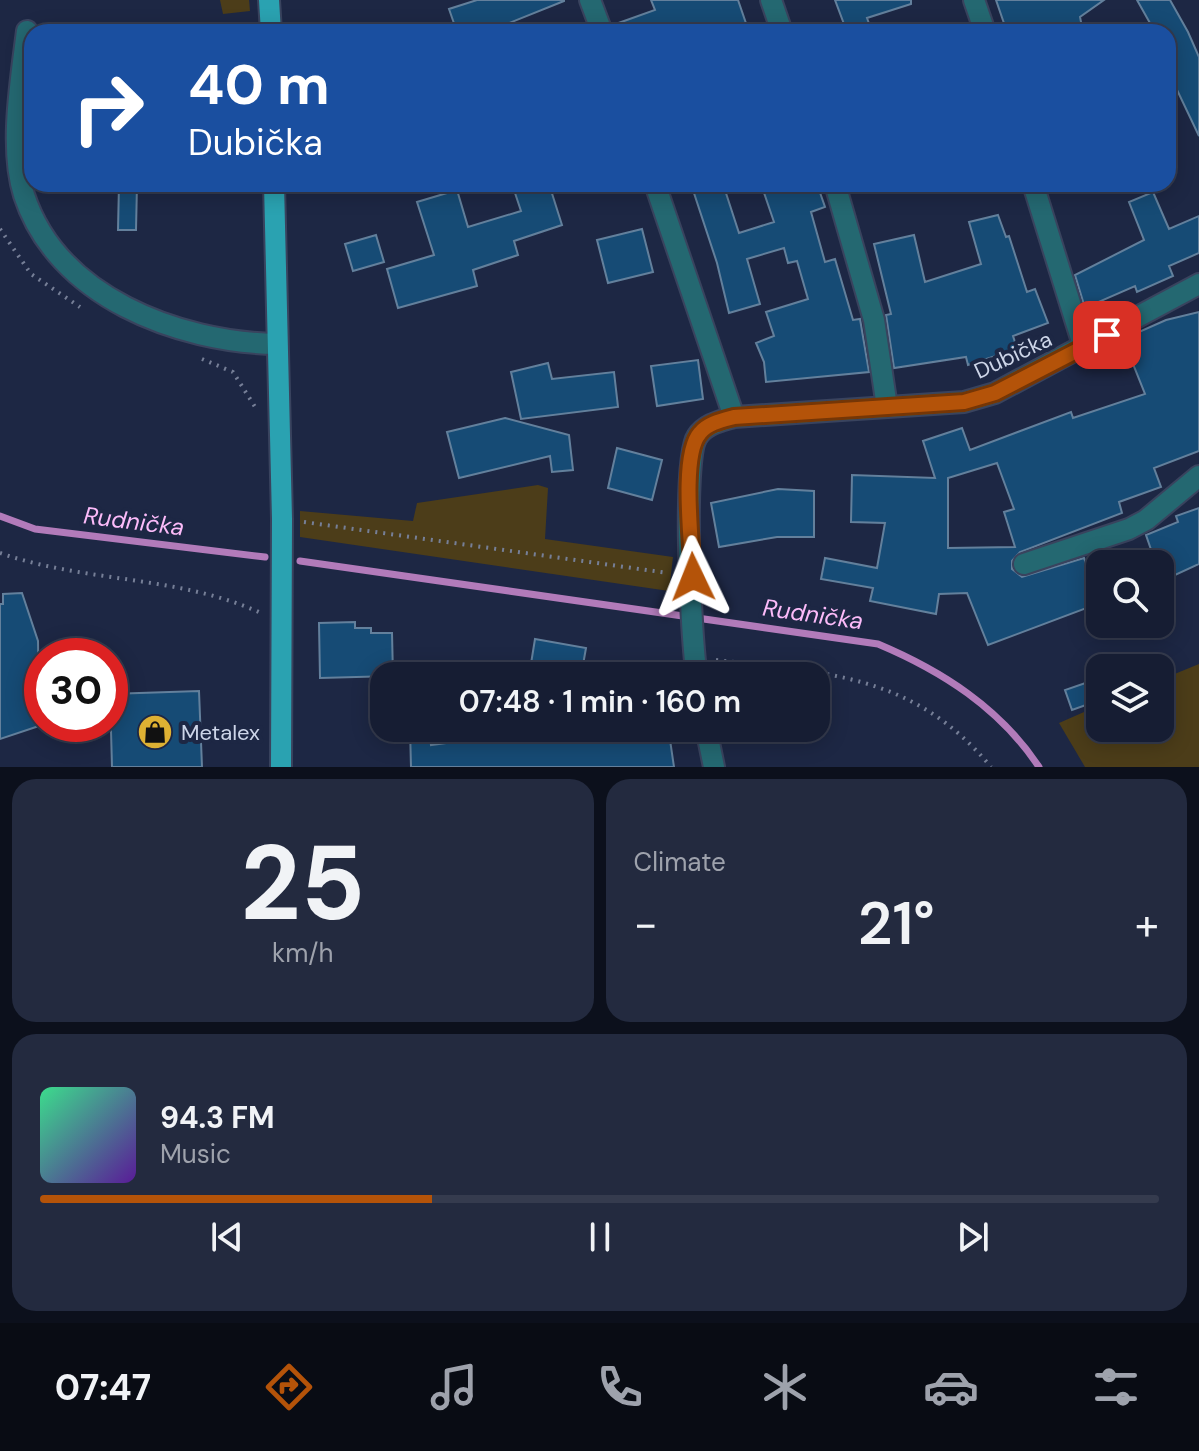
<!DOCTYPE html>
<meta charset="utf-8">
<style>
:root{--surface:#161d33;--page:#232a3f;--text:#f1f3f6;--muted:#9ea2ac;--line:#353b4e;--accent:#b45309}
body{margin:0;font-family:"DM Sans",sans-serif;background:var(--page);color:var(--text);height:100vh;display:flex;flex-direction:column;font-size:30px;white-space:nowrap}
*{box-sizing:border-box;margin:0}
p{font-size:26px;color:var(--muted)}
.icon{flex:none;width:44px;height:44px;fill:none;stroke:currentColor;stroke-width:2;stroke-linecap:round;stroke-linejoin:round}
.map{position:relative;height:767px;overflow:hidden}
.details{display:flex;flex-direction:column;gap:12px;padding:12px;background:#0c101c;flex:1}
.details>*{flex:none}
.hud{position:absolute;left:24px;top:24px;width:1152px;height:168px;border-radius:24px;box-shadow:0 4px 20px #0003,0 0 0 2px var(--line);background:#1a4fa0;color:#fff;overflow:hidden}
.fabs{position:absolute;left:1086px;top:550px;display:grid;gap:16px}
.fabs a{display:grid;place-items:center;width:88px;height:88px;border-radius:16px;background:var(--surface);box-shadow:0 4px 20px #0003,0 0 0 2px var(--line);font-size:40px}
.speed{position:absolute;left:24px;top:638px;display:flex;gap:16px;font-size:40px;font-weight:700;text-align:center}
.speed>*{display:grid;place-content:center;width:104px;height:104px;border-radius:50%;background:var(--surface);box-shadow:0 4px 20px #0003,0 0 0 2px var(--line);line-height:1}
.speed .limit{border:12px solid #d22;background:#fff;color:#111}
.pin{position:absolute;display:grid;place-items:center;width:68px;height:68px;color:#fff;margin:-34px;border-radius:16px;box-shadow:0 4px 12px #0006}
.me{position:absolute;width:88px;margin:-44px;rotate:358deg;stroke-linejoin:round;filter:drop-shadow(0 0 6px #0008)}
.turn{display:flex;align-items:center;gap:28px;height:168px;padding:0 32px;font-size:36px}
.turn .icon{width:104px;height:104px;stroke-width:2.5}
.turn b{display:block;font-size:56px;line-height:68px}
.big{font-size:60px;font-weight:600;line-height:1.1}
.details .widget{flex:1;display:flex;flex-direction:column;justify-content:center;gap:12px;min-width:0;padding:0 28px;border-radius:24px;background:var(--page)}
.details .dial{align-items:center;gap:0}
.dial b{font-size:104px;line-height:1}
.song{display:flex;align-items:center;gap:24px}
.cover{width:96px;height:96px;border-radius:12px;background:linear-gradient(135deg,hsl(150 70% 55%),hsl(270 70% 35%))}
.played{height:8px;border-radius:4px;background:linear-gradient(90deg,var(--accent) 35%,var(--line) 35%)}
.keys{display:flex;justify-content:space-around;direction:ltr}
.heat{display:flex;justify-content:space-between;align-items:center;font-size:44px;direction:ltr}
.details .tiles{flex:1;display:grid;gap:12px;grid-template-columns:1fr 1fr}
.widget:last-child{grid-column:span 2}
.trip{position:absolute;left:370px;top:662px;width:460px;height:80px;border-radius:24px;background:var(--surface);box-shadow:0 4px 20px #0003,0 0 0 2px var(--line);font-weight:600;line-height:80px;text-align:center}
.tabs{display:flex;height:128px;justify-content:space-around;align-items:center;background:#090c14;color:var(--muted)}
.tabs .icon{width:56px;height:56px}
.tabs .current{color:var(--accent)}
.tabs b{font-size:36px;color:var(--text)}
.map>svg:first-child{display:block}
.green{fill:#4c3d19}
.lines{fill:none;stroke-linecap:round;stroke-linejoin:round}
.stream{stroke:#b27bba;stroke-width:7}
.building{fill:#164b75;stroke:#63809c;stroke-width:2;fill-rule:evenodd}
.minor-casing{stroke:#39435e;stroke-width:24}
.major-casing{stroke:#39435e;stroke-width:24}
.path{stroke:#767f97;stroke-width:4;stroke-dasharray:2 6;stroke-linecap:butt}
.minor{stroke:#246871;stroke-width:20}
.major{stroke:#2aa2b1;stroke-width:20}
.route-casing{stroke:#753606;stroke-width:20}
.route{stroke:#b45309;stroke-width:14}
.labels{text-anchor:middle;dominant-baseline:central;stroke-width:8;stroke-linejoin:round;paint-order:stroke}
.street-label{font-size:22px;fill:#cdd5e8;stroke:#1d2744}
.poi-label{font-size:22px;fill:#cdd5e8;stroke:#1d2744;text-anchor:start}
.water-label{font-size:24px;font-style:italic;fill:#fbbbf9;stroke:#1d2744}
</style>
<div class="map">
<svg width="1199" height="767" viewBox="0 0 1199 767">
<rect width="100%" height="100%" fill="#1d2744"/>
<path class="green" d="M220,0h29l1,11 -27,3z
M538,485l10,3 -3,51 128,18 -4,34 -369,-54v-26l113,10 4,-18z
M1199,664v103h-114l-26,-44 41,-18v23h60v-48z"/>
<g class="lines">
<path class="stream" d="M0,516l35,13 230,28
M300,561l578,83c64,27 122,64 161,123"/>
</g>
<path class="building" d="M477,0h87v1l-77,31h-30l-8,-23z
M651,0h87l11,32h-134l-2,-7 42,-15z
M835,0h76v4l-44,14 5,14h-25z
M996,0h108l-24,17 3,15h-76z
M1137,0h33l18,32 11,25v79l-31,-65v-39h-13z
M119,184h18l-1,46h-18z
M512,184h37l13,41 -48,16 4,14 -45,15 4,16 -79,22 -11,-39 47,-14 -17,-53 40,-12 11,37 53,-16z
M691,184h32l16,49 35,-11 -13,-38h56l8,23 -14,5 14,50 10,-3 18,61 7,-1 9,53 -103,10 -2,-20 -8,-19 18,-7 -8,-24 42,-13 -11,-38 -9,2 -4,-15 -37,11 13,45 -31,9 -12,-50z
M1153,192l16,37 30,-13v37l-30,13 4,10 -36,16 -2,-6 -50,22 -10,-33 69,-35 -15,-38z
M998,215l8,22 3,-1 18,56 8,-3 13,34 -35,13 3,9 -8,7 -40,13 -2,-8 -72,11 -8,-53 5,-1 -17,-70 40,-9 11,47 56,-18 -12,-42z
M642,229l11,43 -45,11 -11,-43z
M376,235l8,27 -31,9 -8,-27z
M1199,312v139l-45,17 7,19 -42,15 3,11 -102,39 -8,9v8l10,8 62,-19 16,45 -112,42 -21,-52 -28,1 -3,20 -66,-13 3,-13 -52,-9 4,-21 52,10 8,-45 -34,-1 1,-47 83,3 -12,-37 39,-13 8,22 101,-38 2,6 72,-24 -22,-55 43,-19zM997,463l17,46 -10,3 11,35 -67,1v-70z
M698,360l5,39 -46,7 -6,-40z
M548,363l4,16 62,-7 4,35 -97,12 -10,-47z
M505,418l64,17 4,35 -21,2 -2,-16 -91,22 -12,-46z
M617,448l45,12 -10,40 -44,-12z
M778,489l36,2v46h-37l-58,10 -8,-44z
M1199,508v56l-37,17 -2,-17h-4l-10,-29 32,-13 -2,-6z
M22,593l16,48 1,85 -39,13v-135h3v-10z
M355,622v6h16v5h21l1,43 -73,2 -1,-55z
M535,639l51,9 -5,28h-52z
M1100,678v22l-28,10 -7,-20z
M199,691l3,76h-90l-2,-73z
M410,728h19l2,17 52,-7 -2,-10h108l2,15 78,-10 5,34h-263z"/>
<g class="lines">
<g class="minor-casing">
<path id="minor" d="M590,0l12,32
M771,0l11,32
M974,0l11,32
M27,31c-6,48 -18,117 -3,164 33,102 154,147 252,149
M655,184l79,233
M835,184l39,136 13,87
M1033,184l51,164
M1024,564l105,-35 17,-9 53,-44
M697,676c-6,-33 -15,-217 0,-239 8,-13 24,-16 37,-20l230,-15 31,-9 204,-109
M706,728l8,39"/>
</g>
<g class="major-casing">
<path id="major" d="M269,0l2,32
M274,184l8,335 -1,248"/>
</g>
<path class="path" d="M0,229l31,45 49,33
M202,359l31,13 24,38
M304,522l364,51
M0,553c86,30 178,22 261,60
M716,660c111,13 198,14 275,107"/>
<use href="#minor" class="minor"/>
<use href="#major" class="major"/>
</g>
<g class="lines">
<g class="route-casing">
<path id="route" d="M693,577c-1,-31 -13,-122 7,-144 8,-10 23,-13 34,-16l230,-15 31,-9 112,-58"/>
</g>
<use href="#route" class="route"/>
</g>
<defs>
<g id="shop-disc" transform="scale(1.8)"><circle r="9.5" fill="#deb133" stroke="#1d2744"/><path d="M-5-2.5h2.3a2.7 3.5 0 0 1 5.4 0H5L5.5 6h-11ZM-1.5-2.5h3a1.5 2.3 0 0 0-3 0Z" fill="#111"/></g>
</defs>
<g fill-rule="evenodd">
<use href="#shop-disc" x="155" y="732"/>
</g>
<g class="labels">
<g class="street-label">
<text transform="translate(1013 355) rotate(-25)">Dubička</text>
</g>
<g class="poi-label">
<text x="181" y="732">Metalex</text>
</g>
<g class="water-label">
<text transform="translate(134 521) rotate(7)">Rudnička</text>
<text transform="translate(813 614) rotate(8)">Rudnička</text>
</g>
</g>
</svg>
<div class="fabs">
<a><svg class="icon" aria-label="search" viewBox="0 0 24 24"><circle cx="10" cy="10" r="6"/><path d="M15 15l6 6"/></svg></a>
<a><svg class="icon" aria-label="layers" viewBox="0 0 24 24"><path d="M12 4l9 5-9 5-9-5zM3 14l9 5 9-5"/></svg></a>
</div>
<div class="speed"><div class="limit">30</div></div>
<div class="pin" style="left:1107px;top:335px;background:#d93025"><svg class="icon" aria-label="arrive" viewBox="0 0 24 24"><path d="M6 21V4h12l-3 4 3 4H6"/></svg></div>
<svg class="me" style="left:693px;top:577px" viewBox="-20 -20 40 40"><path d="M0-17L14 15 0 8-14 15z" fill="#b45309" stroke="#fff" stroke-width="4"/></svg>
<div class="trip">07:48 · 1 min · 160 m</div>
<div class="hud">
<div class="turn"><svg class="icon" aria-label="right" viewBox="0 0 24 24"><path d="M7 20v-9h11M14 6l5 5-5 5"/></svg><div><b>40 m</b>Dubička</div></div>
</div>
</div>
<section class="details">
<div class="tiles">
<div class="widget dial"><b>25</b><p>km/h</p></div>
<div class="widget"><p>Climate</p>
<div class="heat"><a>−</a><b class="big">21°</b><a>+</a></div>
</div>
<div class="widget">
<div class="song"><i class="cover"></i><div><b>94.3 FM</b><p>Music</p></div></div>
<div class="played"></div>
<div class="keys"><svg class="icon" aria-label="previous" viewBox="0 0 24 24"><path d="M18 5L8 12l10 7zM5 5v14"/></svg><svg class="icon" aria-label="pause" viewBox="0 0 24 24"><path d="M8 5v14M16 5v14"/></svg><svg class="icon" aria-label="next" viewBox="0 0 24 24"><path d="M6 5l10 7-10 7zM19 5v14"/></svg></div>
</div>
</div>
</section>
<nav class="tabs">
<b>07:47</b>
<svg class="icon current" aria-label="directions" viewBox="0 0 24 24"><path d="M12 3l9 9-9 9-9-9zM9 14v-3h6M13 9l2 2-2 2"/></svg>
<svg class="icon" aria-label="music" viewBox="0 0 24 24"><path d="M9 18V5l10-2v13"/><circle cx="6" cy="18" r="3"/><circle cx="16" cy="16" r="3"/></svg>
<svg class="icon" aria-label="phone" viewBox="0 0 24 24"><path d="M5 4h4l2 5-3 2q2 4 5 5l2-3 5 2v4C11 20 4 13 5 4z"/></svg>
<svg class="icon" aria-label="climate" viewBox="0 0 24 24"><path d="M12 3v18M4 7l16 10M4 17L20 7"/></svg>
<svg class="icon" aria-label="car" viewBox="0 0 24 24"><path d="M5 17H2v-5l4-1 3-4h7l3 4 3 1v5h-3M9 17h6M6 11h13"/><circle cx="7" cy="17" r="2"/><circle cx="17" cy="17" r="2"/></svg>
<svg class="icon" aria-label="filters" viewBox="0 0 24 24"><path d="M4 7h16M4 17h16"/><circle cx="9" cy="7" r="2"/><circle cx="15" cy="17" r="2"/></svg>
</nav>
